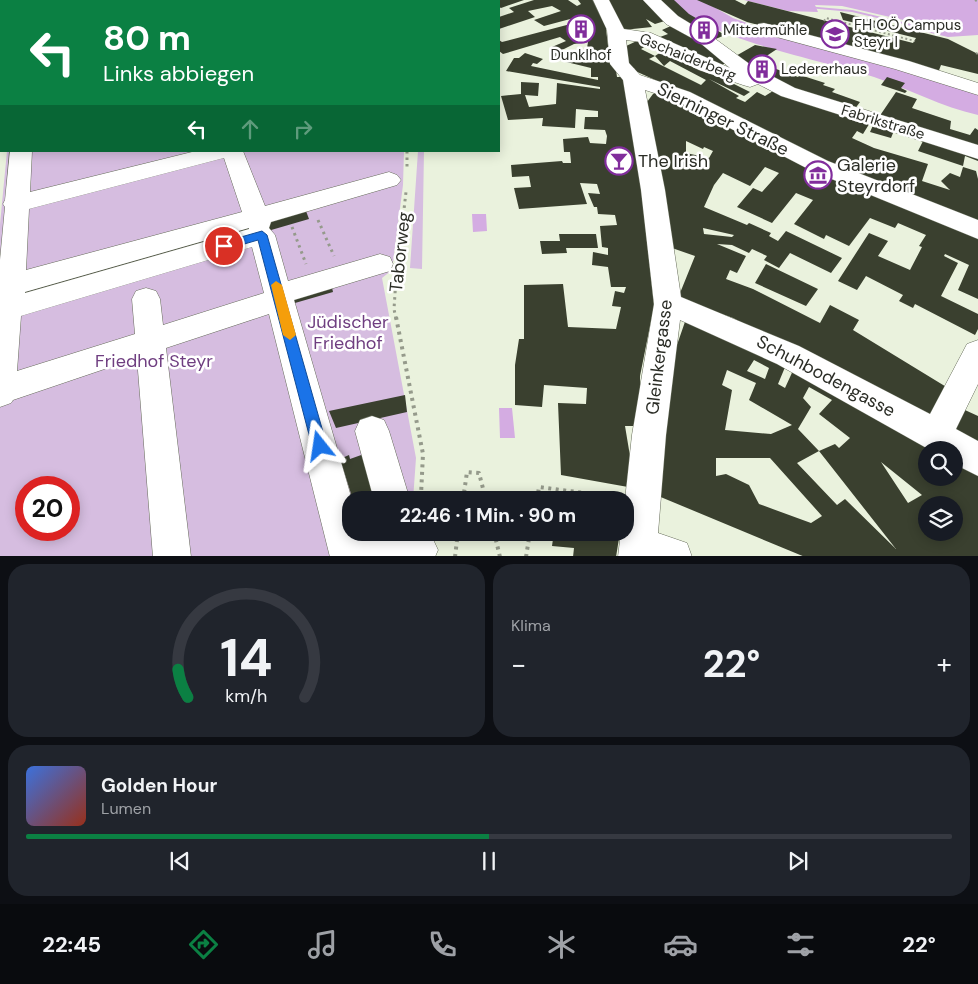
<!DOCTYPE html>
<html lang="de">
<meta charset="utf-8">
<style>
:root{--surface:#171b24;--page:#20242c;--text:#f1f3f6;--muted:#9ea1a6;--line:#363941;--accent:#0b8043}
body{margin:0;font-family:"DM Sans",sans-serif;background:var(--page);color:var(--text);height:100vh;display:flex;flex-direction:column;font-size:19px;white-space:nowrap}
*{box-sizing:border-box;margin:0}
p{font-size:16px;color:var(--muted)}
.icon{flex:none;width:28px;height:28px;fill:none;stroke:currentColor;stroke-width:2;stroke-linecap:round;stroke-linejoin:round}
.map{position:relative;height:556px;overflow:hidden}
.panel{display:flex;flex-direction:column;gap:8px;padding:8px;background:#0d0f14;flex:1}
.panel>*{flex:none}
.banner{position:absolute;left:0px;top:0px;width:500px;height:152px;box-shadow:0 2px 12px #0003;background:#0b8043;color:#fff;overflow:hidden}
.buttons{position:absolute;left:918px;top:441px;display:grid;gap:10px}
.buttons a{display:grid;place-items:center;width:45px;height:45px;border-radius:50%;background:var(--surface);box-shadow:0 2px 12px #0003;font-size:25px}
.speed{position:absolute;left:15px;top:476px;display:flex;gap:10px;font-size:25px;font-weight:700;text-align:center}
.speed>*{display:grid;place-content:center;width:65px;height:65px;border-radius:50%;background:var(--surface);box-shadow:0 2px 12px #0003;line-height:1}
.speed .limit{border:8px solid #d22;background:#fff;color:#111}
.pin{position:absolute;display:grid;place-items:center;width:42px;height:42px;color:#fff;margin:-21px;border:2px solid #fff;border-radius:50%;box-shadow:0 1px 5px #0007}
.me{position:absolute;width:55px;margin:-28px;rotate:345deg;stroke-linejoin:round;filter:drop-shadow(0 0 4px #0008)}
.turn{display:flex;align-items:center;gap:18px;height:105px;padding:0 20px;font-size:22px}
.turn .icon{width:65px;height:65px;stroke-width:2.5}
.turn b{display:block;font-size:35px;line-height:42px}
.lanes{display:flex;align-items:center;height:48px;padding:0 20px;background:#0003;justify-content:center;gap:25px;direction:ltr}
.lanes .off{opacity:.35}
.big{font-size:38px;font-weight:700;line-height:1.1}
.panel .card{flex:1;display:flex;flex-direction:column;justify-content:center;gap:8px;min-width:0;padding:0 18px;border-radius:20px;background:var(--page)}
.panel .dial{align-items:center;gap:0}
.dial svg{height:130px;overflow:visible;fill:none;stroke:var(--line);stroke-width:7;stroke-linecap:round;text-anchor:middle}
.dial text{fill:var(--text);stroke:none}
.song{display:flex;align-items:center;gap:15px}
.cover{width:60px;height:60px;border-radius:8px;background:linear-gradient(135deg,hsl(220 70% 55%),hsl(10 70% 35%))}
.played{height:5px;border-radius:2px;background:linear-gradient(90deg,var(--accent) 50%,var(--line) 50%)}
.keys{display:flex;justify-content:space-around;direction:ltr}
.heat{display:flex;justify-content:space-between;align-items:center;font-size:28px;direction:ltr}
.panel .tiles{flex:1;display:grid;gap:8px;grid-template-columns:1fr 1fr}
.card:last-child{grid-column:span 2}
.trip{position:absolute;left:342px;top:491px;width:292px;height:50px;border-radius:20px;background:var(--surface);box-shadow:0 2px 12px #0003;font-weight:700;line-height:50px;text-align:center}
.tab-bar{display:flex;height:80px;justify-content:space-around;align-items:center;background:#090b0e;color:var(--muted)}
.tab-bar .icon{width:35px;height:35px}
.tab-bar .selected{color:var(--accent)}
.tab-bar b{font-size:22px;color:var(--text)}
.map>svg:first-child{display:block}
.green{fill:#d6bde0;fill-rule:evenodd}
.water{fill:#d4ace2}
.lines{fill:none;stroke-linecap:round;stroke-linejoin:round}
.stream{fill:#d4ace2;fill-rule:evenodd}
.river{fill:#d4ace2;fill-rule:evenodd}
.building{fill:#3a402f;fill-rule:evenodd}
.minor-casing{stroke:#666c5a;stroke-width:1}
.path-far2{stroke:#959a8b;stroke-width:2;stroke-dasharray:2 2.5;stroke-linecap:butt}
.path-far1{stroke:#959a8b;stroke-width:3;stroke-dasharray:2.5 4;stroke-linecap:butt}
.path{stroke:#959a8b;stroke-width:4;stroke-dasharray:3 4.5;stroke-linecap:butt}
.minor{fill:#fff;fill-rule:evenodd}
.route{fill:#1a73e8;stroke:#114b97}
.slow{fill:#f59e0b}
.labels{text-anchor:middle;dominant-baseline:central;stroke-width:5;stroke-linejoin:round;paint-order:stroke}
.far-poi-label{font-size:15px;fill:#2b2d26;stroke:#fff;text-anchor:start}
.far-street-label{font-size:15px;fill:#2b2d26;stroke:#fff}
.street-label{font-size:18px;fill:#2b2d26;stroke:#fff}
.poi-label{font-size:18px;fill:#2b2d26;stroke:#fff;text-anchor:start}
.park-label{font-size:18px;fill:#6f3e80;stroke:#fff}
</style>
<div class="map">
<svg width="978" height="557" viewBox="0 0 978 557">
<rect width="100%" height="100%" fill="#eaf2dd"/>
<path class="green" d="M7,151h397l-1,34 -11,85 -10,8 34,180 -3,42h-62v32l49,1 -28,23 -372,1v-333zM26,488h43v42h-43z
M418,151h6l-2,118 -12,-1z"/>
<path class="water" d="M744,0h234v35l-30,2 -38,-9 2,-6 -70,-16 -27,-1 3,7 -30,-1z
M472,214h14l1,17 -14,1z
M499,408h13l3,30h-15z"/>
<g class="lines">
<path class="stream" d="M806,6l46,4 59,14 9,-2 2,1 -11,3 -59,-14 -44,-4 -2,-1z"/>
<path class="river" d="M672,0h30l31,18 22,8 127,35 96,34v20c-36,-8 -69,-26 -104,-38 -47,-16 -175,-39 -202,-77z"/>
</g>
<path class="building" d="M499,0h25l-23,8 -2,-1z
M534,0h34l9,6 4,-2 -3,-4h19l14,28 -5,1 4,33 5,1 2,14h6l10,36 21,193 -14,70v50h-15l7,42 -4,19 -67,-12 -3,-72 28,1 1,-16 -43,-3 -2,22 -27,-2v-40l4,-26h5v-54l39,-1 5,43 48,2 5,-22 -9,-1 3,-15 9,2 2,-6h-15l-3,-20 -16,-2 1,-13 15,3v-7l-6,-1 -2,-21 17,-1 -2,-10 -17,-1 -1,-7h-3l-6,-14 12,1 -3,-10 -17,-1 7,21 -68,5 -5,-21 17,-1 -2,-11 -17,1 -1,-12 51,-4 1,2h8l-1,-11h-6l-1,-13 25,-2 2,6 16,1 1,-8 -2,-6 -21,-1 1,-12h13v-6l-22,-2 -1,19 -33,-2 1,-8 -35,2 -7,-24 20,-2v-12l18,1 -1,13 -13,-1 4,12 27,-3 1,-21 43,6v-2l-94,-16 8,-13h5l6,-5 18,6 -6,5 -4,-1 -2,3 67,14v-3h-7v-9l-41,-10 6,-6 36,10v-7l-6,-1 2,-12 -14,2 -14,7 -8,-4 14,-6 -6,-4 -57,17 -4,-3v-11l3,2 76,-20 -4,-4 -30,8 -10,-6 27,-9 -9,-5 -24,5 7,6 -36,12v-12l15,-5 -5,-4z
M605,0h42l21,20 -13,4 -9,-5 6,8 -29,3z
M655,0h19l15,14 36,21 -21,9 27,17 -17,7 -54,-31 8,-3 -6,-4 11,-5z
M697,0h38l10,5 3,-4 86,22 -2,5 7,2 3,-5 71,18 3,-5 -73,-18 -3,-8 108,27 30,15v20l-37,-9 -3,8 -191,-51z
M641,39l93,40 -4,3 20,10 -6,4 -35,-17 30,17 -3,2 9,4 12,-10 8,4 8,-5 98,30 -8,13 -6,-3 -5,7 22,10 54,16 -6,17 28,9 -9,-9 9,-8 10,4 3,-10 13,4 2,8v45l-121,-47 -171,-83 -53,-24 2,-1 -12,-6 1,-16zM646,46l15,6 -6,4 9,10 6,-5 36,19 -5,5 -52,-26 6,-3 -14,-7z
M755,45l22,4 -18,12 9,5 30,11 2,-2 25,8 -2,2 12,4 -3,3 28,10 -6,8 -40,-14 -61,-25 -19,-14z
M887,77l18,6 -4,5 6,3 -2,2 -24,-8z
M657,92l31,11 89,50 201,82v64l-20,-9 11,-25 -24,-11 -1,2 14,7 -17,33 37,18v15l-3,6 -60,-31 -2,4 -14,-7 4,-6 -37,-19 -9,14 -19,-9 31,-48 19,8 -10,15 32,14 12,-23 -3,-1 7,-11 -28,-12 -3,5 -25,-10 -21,28 -23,-11 -2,4 -30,-15 19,-24 -17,-7 -24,30 -35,-16 16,-19 9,4 17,-19 -14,-6 -15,19 -27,-13 -9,12 -10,22 43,18 2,-2 22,10 -2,3 9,5 8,-10 56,27 -11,15 -41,-20 -11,15 -15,-8 3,-4 -15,-7 -3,4 -17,-8 -15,-1 29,12 -9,17 -7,-3 -4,9 27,10 67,34 10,-18 29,15 -6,10 95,58 -17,33 -198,-103 -55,-20 17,-42 -23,-8 -25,-146 6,-8zM686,141l17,8 1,-2 9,4 -4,7 -23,-5zM703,228l31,7 -2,2 -28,-3z
M896,92l21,7 -5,9 39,13 -1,8 20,6 5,-7 3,2v19l-99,-32z
M875,121l20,7 -4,10 -21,-6z
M924,139l54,16v6l-13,-5 -2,10 -45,-15z
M306,211l3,8 -302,88 -7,-1v-8z
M559,234h37l2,14h-32l1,5 -25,1 -2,-13h20z
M766,264l52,25 -12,17 -51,-23z
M331,283l2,9 -38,11 -2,-8z
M687,316l101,44 -10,24 7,4 11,-24 146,86h-16v28h28v-22l24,16v85h-173l-154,-64 18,-125zM754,360l15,8 -4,11 -18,-8zM727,370l29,13 -7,17 43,25 -21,9 -46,-4 7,-40 -10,-5zM809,387l23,13 -13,14 31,24 -11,10 -4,-4 -16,7 77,98 -51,-50 -8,6 -40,-42 22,-12 -21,-22 13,-22 -8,-9zM716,458h54l52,58 -11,7 -52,-19 -10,-19 -23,-11 -10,2zM881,462l41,33 -14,8zM926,505h28v27h-28z
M405,395l2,17 -71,16 -7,-17z
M954,405l24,11v34l-37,-21z
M364,454l17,46h-28l-13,-41 9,-4 1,4z
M554,532h66l-4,25h-43l1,-9 -22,-2z"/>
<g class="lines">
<g class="minor-casing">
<path id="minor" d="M593,0h16l15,29 27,4 79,35 -31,-26 -33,-18 -23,-24h18l17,16 36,22 37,27 44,23 183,57v14l-197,-63 -23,-12 -8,3 -7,-2 -44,-15 -58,-28 -15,-2 3,23 11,12 50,17 138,69 150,59v19l-166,-68 -136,-71 -31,-10 20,100 16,107 118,49 131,68 37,-70 11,-4v44l-22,45 22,12v35l-24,-12v-14h-24l-153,-86 -97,-44 -14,115 -8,98 29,10 5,14h-74l3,-25h5l-1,-32 7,-65 22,-131 -13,-114 -18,-110 -13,-16 -3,-34z
M764,23l145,38 69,22v12l-83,-26 -137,-37 -3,-4 3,-4z
M10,151h22l-2,41 166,-41h47l22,55 124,-34 8,3 4,5 -4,5 -126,37 -2,6 6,7 13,46 92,-27 10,3 3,7 -3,7 -96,29 58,200 -1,32h10l1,4c20,-6 51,-8 70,1l6,13 -3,7h-105l-61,-243 -103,34 25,209h-38l-16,-199 -124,42 -2,3 -11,4v-147l5,-53 -2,-3 2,-4zM224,158l18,54 -216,58 3,-61zM249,228v1l-224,64v-1zM252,247l12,46 -101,32 -3,-26 -4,-8 -10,-3 -10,3 -4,8 3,35 -118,37 4,-55z
M372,416l12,4 5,11 21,69h-36l-19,-69 5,-11z"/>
</g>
<path class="path-far2" d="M58,0l2,1
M975,0l3,2
M824,21l2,-3 89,23
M976,53l2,1"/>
<path class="path-far1" d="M407,151v17
M318,220l16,36
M292,227l14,37
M399,253l7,-61
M396,319l-2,-10 2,-30"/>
<path class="path" d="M396,317l27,137 -2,41
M463,500l4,-28 12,1 7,27
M537,500l2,-13 75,10
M494,532l6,25
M455,557l3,-25
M526,557l4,-25"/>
<use href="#minor" class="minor"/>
</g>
<path class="route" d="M262,231l5,4 60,211 -3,5 -4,2 -5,-2 -3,-5 -54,-206 -34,10 -6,-4 2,-3z"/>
<path class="slow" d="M276,281l6,4 14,50 -6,5 -7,-5 -12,-50z"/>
<defs>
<g id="building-ring" transform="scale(1.4375)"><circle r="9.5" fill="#fff" stroke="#812d9c" stroke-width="1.5"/><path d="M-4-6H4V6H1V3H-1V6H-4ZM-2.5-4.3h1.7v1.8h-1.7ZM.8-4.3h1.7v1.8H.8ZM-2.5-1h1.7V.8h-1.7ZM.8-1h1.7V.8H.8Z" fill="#812d9c"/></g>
<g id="university-ring" transform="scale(1.4375)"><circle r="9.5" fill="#fff" stroke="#812d9c" stroke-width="1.5"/><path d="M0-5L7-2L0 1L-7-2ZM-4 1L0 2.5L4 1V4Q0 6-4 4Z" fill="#812d9c"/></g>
<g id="bar-ring" transform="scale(1.4375)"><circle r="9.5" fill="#fff" stroke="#812d9c" stroke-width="1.5"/><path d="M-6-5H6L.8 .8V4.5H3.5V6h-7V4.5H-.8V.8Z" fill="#812d9c"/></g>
<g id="museum-ring" transform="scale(1.4375)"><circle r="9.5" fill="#fff" stroke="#812d9c" stroke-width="1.5"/><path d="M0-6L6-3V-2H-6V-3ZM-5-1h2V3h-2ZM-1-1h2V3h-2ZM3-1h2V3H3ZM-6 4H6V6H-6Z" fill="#812d9c"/></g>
</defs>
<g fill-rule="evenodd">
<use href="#building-ring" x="581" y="29"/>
<use href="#building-ring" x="704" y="30"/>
<use href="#university-ring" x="835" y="34"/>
<use href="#building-ring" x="762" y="69"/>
<use href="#bar-ring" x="619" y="161"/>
<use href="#museum-ring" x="818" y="175"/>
</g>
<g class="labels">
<g class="far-poi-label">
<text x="854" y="25">FH OÖ Campus<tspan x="854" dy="17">Steyr I</tspan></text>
<text x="723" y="30">Mittermühle</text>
<text x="581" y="55" text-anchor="middle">Dunklhof</text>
<text x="781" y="69">Ledererhaus</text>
</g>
<g class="far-street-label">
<text transform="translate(688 57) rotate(22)">Gschaiderberg</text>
<text transform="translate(883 122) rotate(17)">Fabrikstraße</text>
</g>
<g class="street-label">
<text transform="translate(723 119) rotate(26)">Sierninger Straße</text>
<text transform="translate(400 252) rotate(-84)">Taborweg</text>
<text transform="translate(659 357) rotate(-83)">Gleinkergasse</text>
<text transform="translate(826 376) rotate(28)">Schuhbodengasse</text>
</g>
<g class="poi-label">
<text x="638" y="161">The Irish</text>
<text x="837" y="165">Galerie<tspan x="837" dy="21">Steyrdorf</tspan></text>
</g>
<g class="park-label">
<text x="348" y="322">Jüdischer<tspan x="348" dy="21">Friedhof</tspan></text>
<text x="154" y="361">Friedhof Steyr</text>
</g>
</g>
</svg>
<div class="buttons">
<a><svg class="icon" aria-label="search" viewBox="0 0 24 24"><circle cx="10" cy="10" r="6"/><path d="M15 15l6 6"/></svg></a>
<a><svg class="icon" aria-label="layers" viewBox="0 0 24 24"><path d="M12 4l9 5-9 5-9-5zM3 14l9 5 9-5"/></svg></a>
</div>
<div class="speed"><div class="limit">20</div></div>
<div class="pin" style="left:224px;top:246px;background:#d93025"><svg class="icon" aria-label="arrive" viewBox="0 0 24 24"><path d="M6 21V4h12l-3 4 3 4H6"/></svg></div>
<svg class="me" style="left:320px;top:446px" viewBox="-20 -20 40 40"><path d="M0-17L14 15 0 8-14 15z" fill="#1a73e8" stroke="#fff" stroke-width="4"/></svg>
<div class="trip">22:46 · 1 Min. · 90 m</div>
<div class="banner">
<div class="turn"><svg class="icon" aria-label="left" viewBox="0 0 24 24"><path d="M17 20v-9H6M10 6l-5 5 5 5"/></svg><div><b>80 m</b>Links abbiegen</div></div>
<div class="lanes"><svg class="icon" aria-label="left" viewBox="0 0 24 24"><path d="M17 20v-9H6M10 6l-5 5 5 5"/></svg><svg class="icon off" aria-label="ahead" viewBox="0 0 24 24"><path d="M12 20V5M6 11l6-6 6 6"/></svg><svg class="icon off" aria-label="right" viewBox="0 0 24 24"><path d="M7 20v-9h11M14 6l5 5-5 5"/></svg></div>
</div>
</div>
<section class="panel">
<div class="tiles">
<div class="card dial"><svg viewBox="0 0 100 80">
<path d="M14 69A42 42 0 1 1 86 69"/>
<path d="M14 69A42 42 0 0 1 8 52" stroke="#0b8043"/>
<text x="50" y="56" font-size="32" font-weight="700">14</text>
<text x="50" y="72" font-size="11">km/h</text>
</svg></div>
<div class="card"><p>Klima</p>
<div class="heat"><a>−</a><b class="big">22°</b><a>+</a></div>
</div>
<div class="card">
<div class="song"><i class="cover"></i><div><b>Golden Hour</b><p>Lumen</p></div></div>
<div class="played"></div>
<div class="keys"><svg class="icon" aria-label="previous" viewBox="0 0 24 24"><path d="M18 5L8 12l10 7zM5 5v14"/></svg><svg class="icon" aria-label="pause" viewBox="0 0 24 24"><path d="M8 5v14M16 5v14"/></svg><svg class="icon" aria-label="next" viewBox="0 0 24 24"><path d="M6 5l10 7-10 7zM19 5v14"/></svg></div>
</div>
</div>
</section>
<nav class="tab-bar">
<b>22:45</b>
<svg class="icon selected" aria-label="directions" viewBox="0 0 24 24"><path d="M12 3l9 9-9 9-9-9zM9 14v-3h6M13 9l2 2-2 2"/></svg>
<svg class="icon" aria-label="music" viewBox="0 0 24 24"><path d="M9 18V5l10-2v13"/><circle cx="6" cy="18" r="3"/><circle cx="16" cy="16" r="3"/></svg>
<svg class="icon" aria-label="phone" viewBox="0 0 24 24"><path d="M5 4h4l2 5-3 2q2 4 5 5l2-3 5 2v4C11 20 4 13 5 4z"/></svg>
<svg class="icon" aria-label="climate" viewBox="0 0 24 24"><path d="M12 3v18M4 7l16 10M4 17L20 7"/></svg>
<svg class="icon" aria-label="car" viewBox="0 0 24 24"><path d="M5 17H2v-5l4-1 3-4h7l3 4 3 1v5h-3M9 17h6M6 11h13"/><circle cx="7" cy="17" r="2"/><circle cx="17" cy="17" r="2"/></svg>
<svg class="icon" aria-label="filters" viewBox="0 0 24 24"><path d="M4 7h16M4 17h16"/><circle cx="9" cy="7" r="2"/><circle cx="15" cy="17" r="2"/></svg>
<b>22°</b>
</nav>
